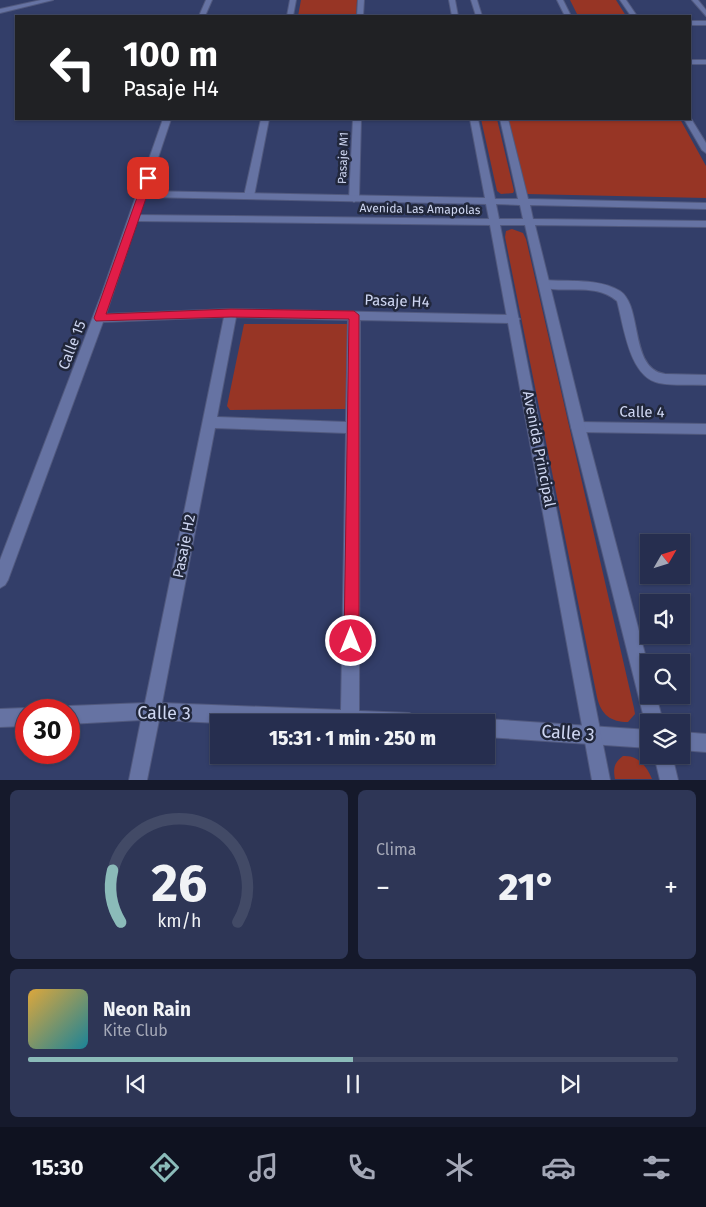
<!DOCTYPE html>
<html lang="es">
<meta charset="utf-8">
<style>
:root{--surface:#262e4f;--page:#2e3656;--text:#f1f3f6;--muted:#a4a8b7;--line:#424a66;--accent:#8bbbb9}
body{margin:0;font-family:"Fira Sans",sans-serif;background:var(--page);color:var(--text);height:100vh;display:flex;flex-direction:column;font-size:19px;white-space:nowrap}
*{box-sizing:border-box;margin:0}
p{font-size:16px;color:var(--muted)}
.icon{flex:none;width:28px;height:28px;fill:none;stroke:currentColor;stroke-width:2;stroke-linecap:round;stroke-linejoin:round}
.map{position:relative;height:780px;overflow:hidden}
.side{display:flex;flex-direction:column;gap:10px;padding:10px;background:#15192b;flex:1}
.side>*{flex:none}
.banner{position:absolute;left:15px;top:15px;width:676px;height:105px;border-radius:0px;box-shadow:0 1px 4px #0004,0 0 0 1px var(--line);background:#202124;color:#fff;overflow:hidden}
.needle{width:32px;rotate:51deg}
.buttons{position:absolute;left:640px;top:534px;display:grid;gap:10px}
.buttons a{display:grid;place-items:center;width:50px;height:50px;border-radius:0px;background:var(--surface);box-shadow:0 1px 4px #0004,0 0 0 1px var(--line);font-size:25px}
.speed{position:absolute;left:15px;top:699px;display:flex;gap:10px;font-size:25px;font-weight:700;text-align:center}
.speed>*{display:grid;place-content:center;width:65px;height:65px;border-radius:50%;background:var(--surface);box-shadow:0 1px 4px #0004,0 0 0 1px var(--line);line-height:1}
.speed .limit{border:8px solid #d22;background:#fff;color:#111}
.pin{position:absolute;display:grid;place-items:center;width:42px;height:42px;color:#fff;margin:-21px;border-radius:10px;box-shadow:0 2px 8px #0006}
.me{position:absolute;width:55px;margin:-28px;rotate:0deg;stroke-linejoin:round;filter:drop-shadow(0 0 4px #0008)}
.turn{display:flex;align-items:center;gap:18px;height:105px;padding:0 25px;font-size:22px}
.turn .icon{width:65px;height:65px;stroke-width:2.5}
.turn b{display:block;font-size:35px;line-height:42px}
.big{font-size:38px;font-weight:800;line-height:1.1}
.side .tile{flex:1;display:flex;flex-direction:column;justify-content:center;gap:8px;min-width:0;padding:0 18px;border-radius:8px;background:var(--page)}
.side .dial{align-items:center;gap:0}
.dial svg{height:130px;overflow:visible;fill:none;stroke:var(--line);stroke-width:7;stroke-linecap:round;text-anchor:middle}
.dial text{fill:var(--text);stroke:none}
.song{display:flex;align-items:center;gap:15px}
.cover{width:60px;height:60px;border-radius:8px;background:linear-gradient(135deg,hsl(40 70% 55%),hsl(190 70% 35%))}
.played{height:5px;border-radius:2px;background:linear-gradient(90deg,var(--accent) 50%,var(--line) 50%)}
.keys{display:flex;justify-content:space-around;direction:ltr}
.heat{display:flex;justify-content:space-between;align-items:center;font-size:28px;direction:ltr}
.side .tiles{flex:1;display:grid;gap:10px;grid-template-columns:1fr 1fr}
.tile:last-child{grid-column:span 2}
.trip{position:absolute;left:210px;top:714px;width:285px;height:50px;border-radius:0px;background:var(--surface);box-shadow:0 1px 4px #0004,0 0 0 1px var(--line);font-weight:800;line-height:50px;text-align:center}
.menu{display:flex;height:80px;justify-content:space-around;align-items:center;background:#0f1220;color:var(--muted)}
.menu .icon{width:35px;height:35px}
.menu .current{color:var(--accent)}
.menu b{font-size:22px;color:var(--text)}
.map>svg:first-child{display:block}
.green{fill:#973525}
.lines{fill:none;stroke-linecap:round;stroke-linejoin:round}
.lane-casing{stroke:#51597e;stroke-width:2}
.street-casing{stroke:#51597e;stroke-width:2}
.secondary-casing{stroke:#51597e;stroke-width:2}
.lane{fill:#6673a3;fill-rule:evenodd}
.street{fill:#6673a3;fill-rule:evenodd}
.secondary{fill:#6673a3;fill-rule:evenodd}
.route{fill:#e11d48;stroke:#92132f}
.labels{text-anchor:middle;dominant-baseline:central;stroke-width:5;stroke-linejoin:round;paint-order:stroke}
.far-street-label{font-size:12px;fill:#ced6f1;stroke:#21273b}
.street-label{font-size:15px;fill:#ced6f1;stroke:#21273b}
.near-street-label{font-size:18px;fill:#ced6f1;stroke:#21273b}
</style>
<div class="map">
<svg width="706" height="780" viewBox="0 0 706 780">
<rect width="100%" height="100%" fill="#333e69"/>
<path class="green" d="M301,0h56l-1,16h-58z
M570,0h46l10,16h-48z
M481,119h16l17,72 -1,2 -12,1 -4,-3z
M505,119h175l26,47v32l-180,-4z
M512,229l11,4 3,6 108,469 1,6 -7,8c-17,0 -27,-7 -31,-25l-92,-460 1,-6z
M244,324h104l-2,85 -116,1 -3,-4z
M623,756c16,-1 24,11 29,23h-37c-2,-11 -1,-16 8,-23z"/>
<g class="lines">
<g class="lane-casing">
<path id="lane" d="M544,280c24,2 55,-2 76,11 23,15 9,78 45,83l41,1v10c-15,-1 -32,1 -47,-2 -30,-6 -35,-57 -42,-82 -22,-19 -52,-7 -77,-14l-1,-3z"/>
</g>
<g class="street-casing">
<path id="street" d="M41,0h12l-53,13v-4z
M206,0h6l-7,16h-6z
M290,0h6l-3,16h-6z
M358,0h6l-1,16h-6z
M557,0h6l8,16h-6z
M620,0h6l11,16h-6z
M692,0h6l8,10v6z
M690,21h16v4h-16z
M690,60h16v4h-16z
M690,117l16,26v10l-4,-3 -18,-31h6z
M163,119h8l-65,195 125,-5 283,6 6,4 -6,4 -154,-3 -1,391 50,2 6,3 3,6 -199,1 -60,-3 -12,60h-18l12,-60 -72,4v-14h-7l7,-4 76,-3 79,-386 -121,5 -95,258 -3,5 -5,3v-28l102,-267zM236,317l112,3 -2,102 -129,-5zM215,428l131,5 -5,277 -179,-7z
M261,119h8l-15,77 -5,3 -5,-3z
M353,119h8l-2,80 -5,3 -5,-3z
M578,422l128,2v10l-128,-2 -5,-1 -2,-4 2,-4z
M26,708l4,2h-4v16l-26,1v-18z
M486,719l163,11v18l-163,-11v-15h-7z
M681,732l25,2v18l-25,-2z"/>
</g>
<g class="secondary-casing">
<path id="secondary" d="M449,0h6l3,16h-6z
M471,0h6l5,16h-6z
M470,119h8l17,80h23l-18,-80h8l20,80 178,4v6l-176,-4 3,14 173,2v6l-171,-2 50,202 64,242v26h7l7,27h-14v7l-4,-7 -74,-295 -46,-202h-25l110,555h-18l-102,-555 -356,-4 -5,-3 5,-3 355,4 -3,-15 -342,-7 -5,-3 5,-3 341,7zM496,204l24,1 3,14h-24z
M654,755h18l6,25h-18z"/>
</g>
<use href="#lane" class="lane"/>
<use href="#street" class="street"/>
<use href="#secondary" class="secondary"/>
</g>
<path class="route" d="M148,176l5,2 -47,136 125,-5 123,2 5,4v326l-3,5 -5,2 -5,-2 -2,-5 5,-322 -118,-2 -135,4 -2,-3 50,-140z"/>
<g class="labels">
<g class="far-street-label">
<text transform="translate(343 158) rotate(-88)">Pasaje M1</text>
<text transform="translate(420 209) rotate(1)">Avenida Las Amapolas</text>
</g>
<g class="street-label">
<text transform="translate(397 301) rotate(2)">Pasaje H4</text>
<text transform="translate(72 345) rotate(-69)">Calle 15</text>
<text transform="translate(642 412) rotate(1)">Calle 4</text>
<text transform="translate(539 449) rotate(79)">Avenida Principal</text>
<text transform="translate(184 546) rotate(-79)">Pasaje H2</text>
</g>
<g class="near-street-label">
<text transform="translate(164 713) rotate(1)">Calle 3</text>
<text transform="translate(568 733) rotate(4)">Calle 3</text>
</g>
</g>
</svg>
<div class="buttons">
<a><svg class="needle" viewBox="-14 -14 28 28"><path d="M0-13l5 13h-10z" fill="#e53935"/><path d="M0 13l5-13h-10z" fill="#a4a8b7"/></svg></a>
<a><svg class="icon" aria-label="sound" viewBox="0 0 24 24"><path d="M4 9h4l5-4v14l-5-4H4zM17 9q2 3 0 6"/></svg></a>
<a><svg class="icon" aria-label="search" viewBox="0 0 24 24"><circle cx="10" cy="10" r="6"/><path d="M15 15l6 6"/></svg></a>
<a><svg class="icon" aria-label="layers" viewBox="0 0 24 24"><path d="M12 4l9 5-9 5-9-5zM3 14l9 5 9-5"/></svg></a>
</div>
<div class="speed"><div class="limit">30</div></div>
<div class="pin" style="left:148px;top:178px;background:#d93025"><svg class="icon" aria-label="arrive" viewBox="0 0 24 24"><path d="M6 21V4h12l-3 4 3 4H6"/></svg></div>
<svg class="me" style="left:351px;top:641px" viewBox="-20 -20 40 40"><circle r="17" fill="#e11d48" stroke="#fff" stroke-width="3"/><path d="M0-11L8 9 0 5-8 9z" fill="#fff"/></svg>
<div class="trip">15:31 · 1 min · 250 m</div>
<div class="banner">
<div class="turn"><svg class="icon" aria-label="left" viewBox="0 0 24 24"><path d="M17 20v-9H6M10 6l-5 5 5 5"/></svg><div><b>100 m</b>Pasaje H4</div></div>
</div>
</div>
<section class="side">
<div class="tiles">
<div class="tile dial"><svg viewBox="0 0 100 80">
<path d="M14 69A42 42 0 1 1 86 69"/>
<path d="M14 69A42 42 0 0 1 9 37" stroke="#8bbbb9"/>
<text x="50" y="56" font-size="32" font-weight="700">26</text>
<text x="50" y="72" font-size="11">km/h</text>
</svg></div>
<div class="tile"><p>Clima</p>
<div class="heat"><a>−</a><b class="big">21°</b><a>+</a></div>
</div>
<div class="tile">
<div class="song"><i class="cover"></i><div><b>Neon Rain</b><p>Kite Club</p></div></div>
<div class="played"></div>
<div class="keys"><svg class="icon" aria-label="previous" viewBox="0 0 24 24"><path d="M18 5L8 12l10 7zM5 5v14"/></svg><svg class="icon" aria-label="pause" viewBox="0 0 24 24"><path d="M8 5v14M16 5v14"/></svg><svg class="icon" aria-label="next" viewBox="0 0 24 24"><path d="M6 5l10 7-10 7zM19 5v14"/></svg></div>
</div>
</div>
</section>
<nav class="menu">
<b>15:30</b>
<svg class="icon current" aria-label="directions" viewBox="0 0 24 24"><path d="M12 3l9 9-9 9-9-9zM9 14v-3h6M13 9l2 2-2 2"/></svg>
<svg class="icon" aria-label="music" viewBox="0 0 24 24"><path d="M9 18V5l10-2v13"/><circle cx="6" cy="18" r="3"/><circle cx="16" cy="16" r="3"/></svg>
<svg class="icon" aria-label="phone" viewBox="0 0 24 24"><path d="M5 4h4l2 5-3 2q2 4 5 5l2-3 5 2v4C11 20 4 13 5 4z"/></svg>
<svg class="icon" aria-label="climate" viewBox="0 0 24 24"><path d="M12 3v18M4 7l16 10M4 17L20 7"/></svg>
<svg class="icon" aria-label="car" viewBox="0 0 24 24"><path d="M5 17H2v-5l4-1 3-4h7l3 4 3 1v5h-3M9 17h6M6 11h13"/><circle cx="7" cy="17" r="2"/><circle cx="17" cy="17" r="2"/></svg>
<svg class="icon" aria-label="filters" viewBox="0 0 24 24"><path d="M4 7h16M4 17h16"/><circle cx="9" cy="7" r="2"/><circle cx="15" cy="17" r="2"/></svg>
</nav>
